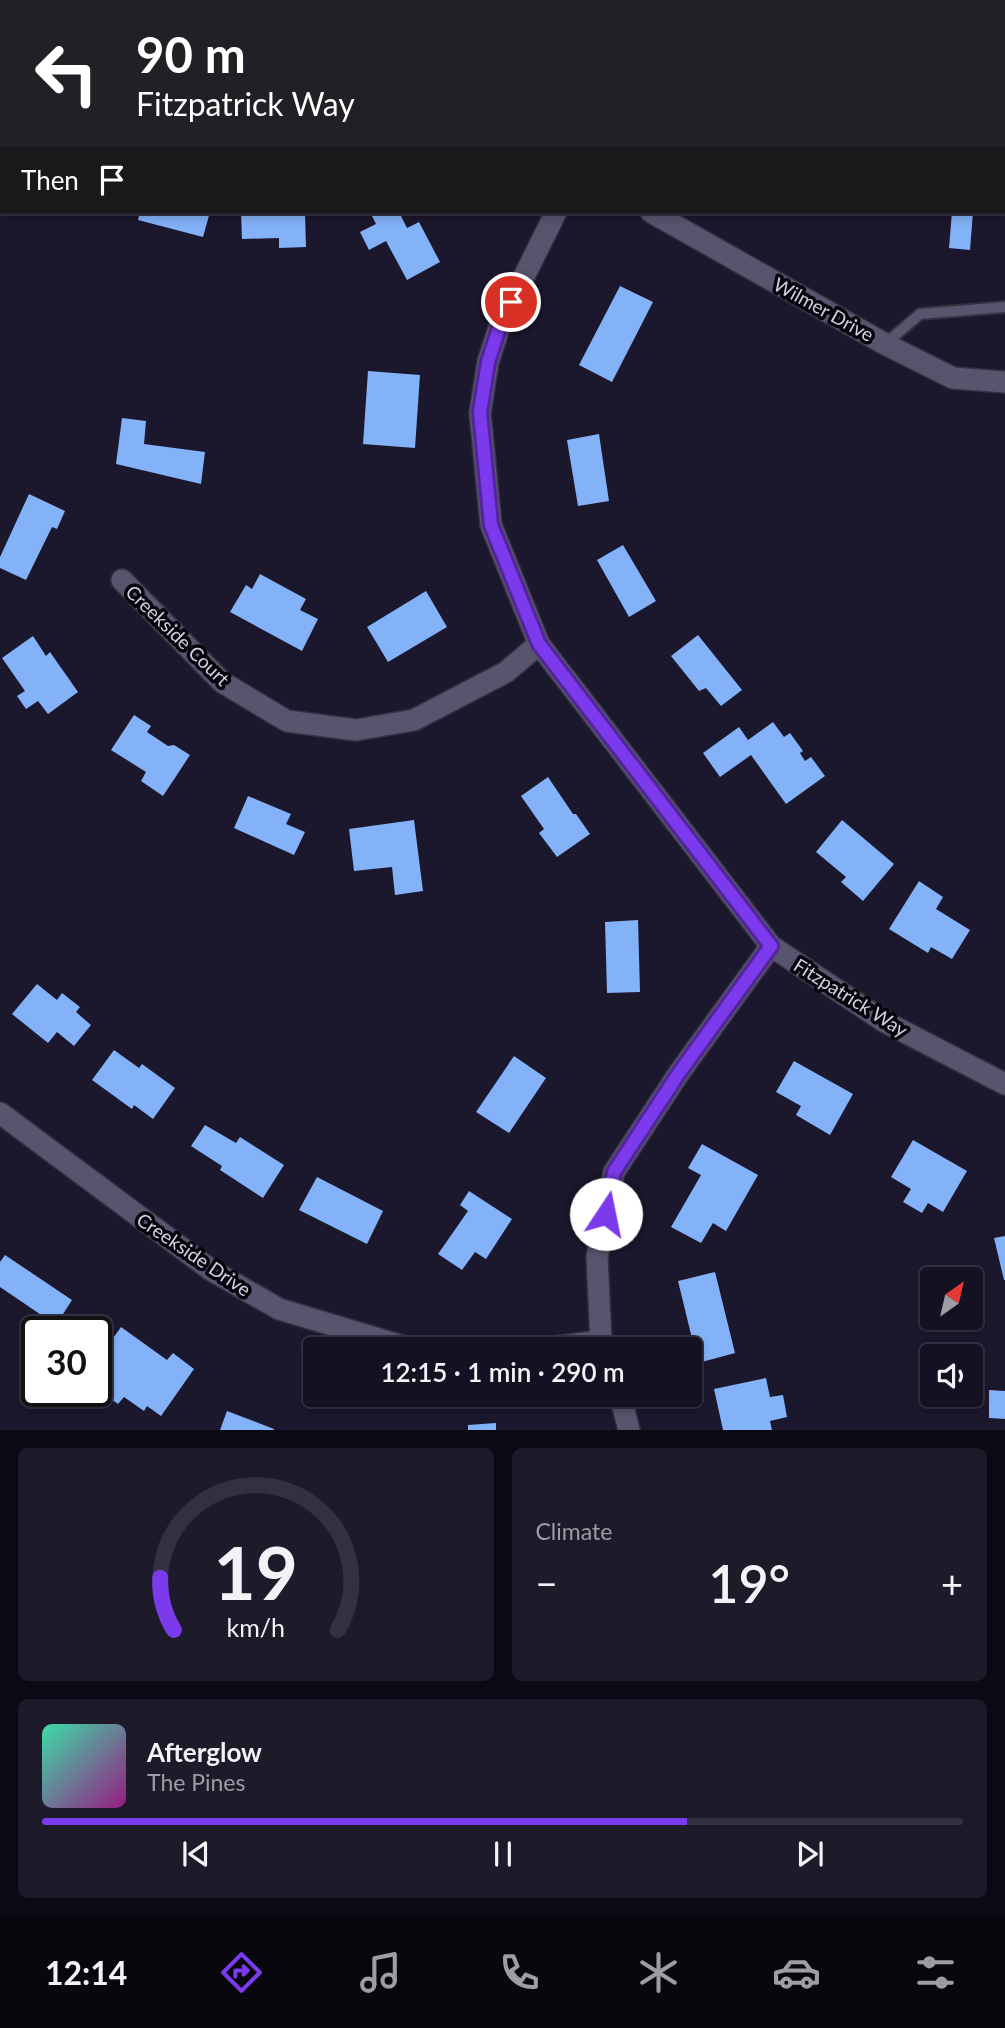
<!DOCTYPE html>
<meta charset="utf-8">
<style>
:root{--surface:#141122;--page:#1d1a2a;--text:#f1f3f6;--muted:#9d9da5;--line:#333140;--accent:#7c3aed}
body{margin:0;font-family:Lato,sans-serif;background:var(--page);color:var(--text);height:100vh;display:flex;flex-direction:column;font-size:26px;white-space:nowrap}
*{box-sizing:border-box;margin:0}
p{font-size:23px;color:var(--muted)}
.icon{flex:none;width:38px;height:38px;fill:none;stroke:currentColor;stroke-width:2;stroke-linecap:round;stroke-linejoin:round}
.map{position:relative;height:1430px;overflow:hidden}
.details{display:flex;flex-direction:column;gap:18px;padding:18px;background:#0b0913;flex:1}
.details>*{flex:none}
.hud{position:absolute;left:0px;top:0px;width:1006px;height:214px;box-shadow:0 4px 10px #0003,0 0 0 2px var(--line);background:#202124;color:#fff;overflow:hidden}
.needle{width:46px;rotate:34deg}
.controls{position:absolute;left:920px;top:1267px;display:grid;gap:14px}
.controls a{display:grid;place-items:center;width:63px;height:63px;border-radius:7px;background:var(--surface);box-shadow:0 4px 10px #0003,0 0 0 2px var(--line);font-size:35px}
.speed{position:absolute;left:21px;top:1316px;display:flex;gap:14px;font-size:35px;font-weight:700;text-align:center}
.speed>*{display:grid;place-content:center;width:91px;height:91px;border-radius:50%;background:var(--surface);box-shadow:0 4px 10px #0003,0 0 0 2px var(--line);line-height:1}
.speed .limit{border:4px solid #111;border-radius:10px;background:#fff;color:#111}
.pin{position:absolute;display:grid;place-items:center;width:60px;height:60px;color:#fff;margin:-30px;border:4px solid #fff;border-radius:50%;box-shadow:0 2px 7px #0007}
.me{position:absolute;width:77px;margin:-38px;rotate:11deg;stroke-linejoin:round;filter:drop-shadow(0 0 5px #0008)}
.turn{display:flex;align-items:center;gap:24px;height:147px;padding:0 21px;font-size:32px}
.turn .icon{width:91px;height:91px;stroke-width:2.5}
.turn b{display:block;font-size:49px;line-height:60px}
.then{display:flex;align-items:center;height:66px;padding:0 21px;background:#0003;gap:14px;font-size:26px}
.big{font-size:52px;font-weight:600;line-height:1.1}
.details .card{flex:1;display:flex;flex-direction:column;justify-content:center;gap:10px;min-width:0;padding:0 24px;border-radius:10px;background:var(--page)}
.details .dial{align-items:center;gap:0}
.dial svg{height:182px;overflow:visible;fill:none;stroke:var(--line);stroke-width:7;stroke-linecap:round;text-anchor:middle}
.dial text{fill:var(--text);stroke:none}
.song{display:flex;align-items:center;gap:21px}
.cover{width:84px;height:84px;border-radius:10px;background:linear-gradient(135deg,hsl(160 70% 55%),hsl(310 70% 35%))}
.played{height:7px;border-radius:4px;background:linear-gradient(90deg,var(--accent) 70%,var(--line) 70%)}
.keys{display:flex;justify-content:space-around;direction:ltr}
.heat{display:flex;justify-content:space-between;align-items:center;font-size:38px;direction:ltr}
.details .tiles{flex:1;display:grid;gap:18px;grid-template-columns:1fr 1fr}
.card:last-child{grid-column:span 2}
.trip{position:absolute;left:303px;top:1337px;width:399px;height:70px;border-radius:7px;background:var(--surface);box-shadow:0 4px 10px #0003,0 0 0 2px var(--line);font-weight:600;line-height:70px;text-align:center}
.tab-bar{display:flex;height:112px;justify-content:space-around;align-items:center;background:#08070e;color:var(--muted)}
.tab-bar .icon{width:49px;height:49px}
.tab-bar .selected{color:var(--accent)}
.tab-bar b{font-size:32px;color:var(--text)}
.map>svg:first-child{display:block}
.building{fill:#83b2f8}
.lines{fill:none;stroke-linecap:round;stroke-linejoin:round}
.lane-casing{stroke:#343041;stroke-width:14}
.street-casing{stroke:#343041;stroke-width:24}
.lane{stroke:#58546e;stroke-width:10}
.street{stroke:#58546e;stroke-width:21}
.route-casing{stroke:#51269a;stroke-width:18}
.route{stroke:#7c3aed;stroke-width:12}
.labels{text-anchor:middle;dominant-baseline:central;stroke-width:7;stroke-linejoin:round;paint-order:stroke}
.street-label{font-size:19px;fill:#d3d0e0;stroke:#06050d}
</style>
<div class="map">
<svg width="1005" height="1430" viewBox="0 0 1005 1430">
<rect width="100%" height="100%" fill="#1b172d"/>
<path class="building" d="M140,212h70l-7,25 -65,-17z
M241,212h64l1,35 -27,1v-10l-37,1z
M381,212h18l8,16 12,-6 21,40 -33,18 -21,-39 -17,9 -9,-18 16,-8 -4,-8z
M952,212h21l-3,38 -21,-2z
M620,286l33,16 -41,80 -33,-17z
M368,371l52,4 -5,73 -52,-4z
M122,418l24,3 -2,23 61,8 -4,32 -85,-20z
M599,434l10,67 -31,5 -11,-66z
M29,494l36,17 -8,18 -5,-2 -26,53 -26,-12v-11z
M623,545l33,56 -27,16 -32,-57z
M260,574l46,25 -6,11 18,9 -16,32 -72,-39 16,-27 6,4z
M426,591l21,36 -59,35 -21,-35z
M698,635l44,55 -21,16 -15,-18 -7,3 -28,-35z
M33,636l13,20 4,-4 28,40 -30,22 -10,-13 -12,8 -9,-13 8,-5 -23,-33z
M134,715l17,11 -4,6 21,14 6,-1 16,10 -27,41 -22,-15 5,-9 -35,-22z
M773,722l11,15 6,-4 13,18 -3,2 5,8 6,-4 14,19 -39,28 -35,-49 -31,22 -17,-24 36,-26 9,13z
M548,777l25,37h3l14,20 -33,23 -18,-24 5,-4 -23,-33z
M248,796l43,18 -5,10 19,8 -11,23 -60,-27z
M414,820l9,71 -28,4 -3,-28 -38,4 -5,-42z
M842,820l52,44 -31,37 -22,-19 5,-5 -30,-25z
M919,881l24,16 -7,12 34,21 -18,29 -21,-12 -3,6 -39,-24z
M638,920l2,72 -33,1 -2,-71z
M37,984l20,16 5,-7 18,14 -4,5 15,13 -17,21 -17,-14 -9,11 -36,-29z
M114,1050l25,18 3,-4 33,24 -22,31 -19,-14 -2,4 -40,-29z
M514,1056l32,22 -37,55 -33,-21z
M794,1061l59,33 -23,41 -34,-20 5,-9 -25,-14z
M205,1125l31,18 4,-6 44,28 -21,33 -43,-28 2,-4 -31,-20z
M913,1140l54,31 -24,41 -15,-9 -6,10 -19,-11 8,-13 -20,-12z
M702,1144l56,31 -32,56 -13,-8 -12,20 -30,-16 30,-52 -13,-7z
M317,1177l66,34 -16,33 -68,-34z
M469,1191l43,28 -26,40 -11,-7 -13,18 -24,-16 30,-43 -8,-6z
M1005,1236v44h-1l-10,-42z
M5,1255l67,45 -16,25 -56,-38v-25z
M715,1272l20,81 -37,10 -20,-82z
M121,1327l46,33 6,-7 21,16 -33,47 -14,-10 -3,5 -20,-14 -6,7 -17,-12 6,-8 -11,-7v-15z
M766,1378l4,19 13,-2 4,22 -17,4 2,9h-49l-9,-41z
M989,1390l16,1v28l-16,-1z
M227,1411l47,18v1h-54z
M496,1423v7h-28v-5z"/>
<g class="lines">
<g class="lane-casing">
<path id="lane" d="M885,344l35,-30 85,-7"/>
</g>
<g class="street-casing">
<path id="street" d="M96,0l1,2
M647,2v-2
M556,212l-56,113 -12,37 -8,51 11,112 48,119 232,302 114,76 120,62
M651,212l234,132 68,34 52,4
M122,580l100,102 65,39 69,9 58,-10 92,-48 33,-28
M0,1113l211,157 68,39 133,40
M539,1349l62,-8
M604,1349l-3,-8 -4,-84 17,-85 65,-99 92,-127
M620,1395l9,35"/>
</g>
<use href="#lane" class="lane"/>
<use href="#street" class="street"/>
</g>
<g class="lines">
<g class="route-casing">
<path id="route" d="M511,302l-11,23 -12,37 -8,50 11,113 48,119 232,302 -92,127 -65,99 -8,42"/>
</g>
<use href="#route" class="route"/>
</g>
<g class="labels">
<g class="street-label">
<text transform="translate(824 309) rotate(29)">Wilmer Drive</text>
<text transform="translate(178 635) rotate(44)">Creekside Court</text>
<text transform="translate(851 997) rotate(32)">Fitzpatrick Way</text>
<text transform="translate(194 1254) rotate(34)">Creekside Drive</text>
</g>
</g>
</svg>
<div class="controls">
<a><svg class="needle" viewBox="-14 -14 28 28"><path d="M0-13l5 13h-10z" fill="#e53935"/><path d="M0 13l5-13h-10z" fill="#9d9da5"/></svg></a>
<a><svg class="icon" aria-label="sound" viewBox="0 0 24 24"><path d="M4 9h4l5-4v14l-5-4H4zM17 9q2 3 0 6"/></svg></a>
</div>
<div class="speed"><div class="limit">30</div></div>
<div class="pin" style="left:511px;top:302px;background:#d93025"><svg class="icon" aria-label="arrive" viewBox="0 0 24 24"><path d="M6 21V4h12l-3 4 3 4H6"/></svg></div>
<svg class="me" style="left:606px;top:1214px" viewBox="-20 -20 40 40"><circle r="19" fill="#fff"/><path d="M0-13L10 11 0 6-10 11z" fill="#7c3aed"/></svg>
<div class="trip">12:15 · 1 min · 290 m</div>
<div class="hud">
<div class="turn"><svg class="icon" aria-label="left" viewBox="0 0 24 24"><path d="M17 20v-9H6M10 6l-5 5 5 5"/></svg><div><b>90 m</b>Fitzpatrick Way</div></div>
<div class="then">Then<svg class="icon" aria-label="arrive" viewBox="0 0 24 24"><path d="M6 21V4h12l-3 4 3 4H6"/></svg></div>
</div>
</div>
<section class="details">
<div class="tiles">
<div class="card dial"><svg viewBox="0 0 100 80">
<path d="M14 69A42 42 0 1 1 86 69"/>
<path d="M14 69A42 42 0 0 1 8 46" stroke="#7c3aed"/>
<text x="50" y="56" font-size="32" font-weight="700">19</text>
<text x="50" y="72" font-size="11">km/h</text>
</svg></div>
<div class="card"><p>Climate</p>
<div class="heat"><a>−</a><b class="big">19°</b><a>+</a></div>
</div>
<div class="card">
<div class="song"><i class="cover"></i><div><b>Afterglow</b><p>The Pines</p></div></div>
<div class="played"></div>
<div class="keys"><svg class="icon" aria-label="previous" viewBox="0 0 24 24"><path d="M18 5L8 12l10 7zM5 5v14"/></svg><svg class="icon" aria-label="pause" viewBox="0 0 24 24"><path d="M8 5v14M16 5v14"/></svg><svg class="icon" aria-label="next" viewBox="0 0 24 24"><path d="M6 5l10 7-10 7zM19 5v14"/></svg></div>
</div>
</div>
</section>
<nav class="tab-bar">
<b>12:14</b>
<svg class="icon selected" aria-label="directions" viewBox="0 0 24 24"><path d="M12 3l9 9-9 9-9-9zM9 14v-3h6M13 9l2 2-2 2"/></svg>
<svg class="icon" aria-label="music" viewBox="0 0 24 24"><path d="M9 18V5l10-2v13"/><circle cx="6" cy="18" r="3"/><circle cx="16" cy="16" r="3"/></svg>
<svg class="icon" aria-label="phone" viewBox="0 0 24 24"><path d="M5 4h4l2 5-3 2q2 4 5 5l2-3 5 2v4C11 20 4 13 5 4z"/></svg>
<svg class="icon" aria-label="climate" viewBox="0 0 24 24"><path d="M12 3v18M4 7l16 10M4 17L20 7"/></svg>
<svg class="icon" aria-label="car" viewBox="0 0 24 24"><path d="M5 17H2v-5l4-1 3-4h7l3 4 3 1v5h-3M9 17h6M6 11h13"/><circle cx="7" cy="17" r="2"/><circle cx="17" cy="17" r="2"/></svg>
<svg class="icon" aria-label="filters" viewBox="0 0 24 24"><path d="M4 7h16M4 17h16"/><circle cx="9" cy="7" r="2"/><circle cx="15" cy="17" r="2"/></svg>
</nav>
